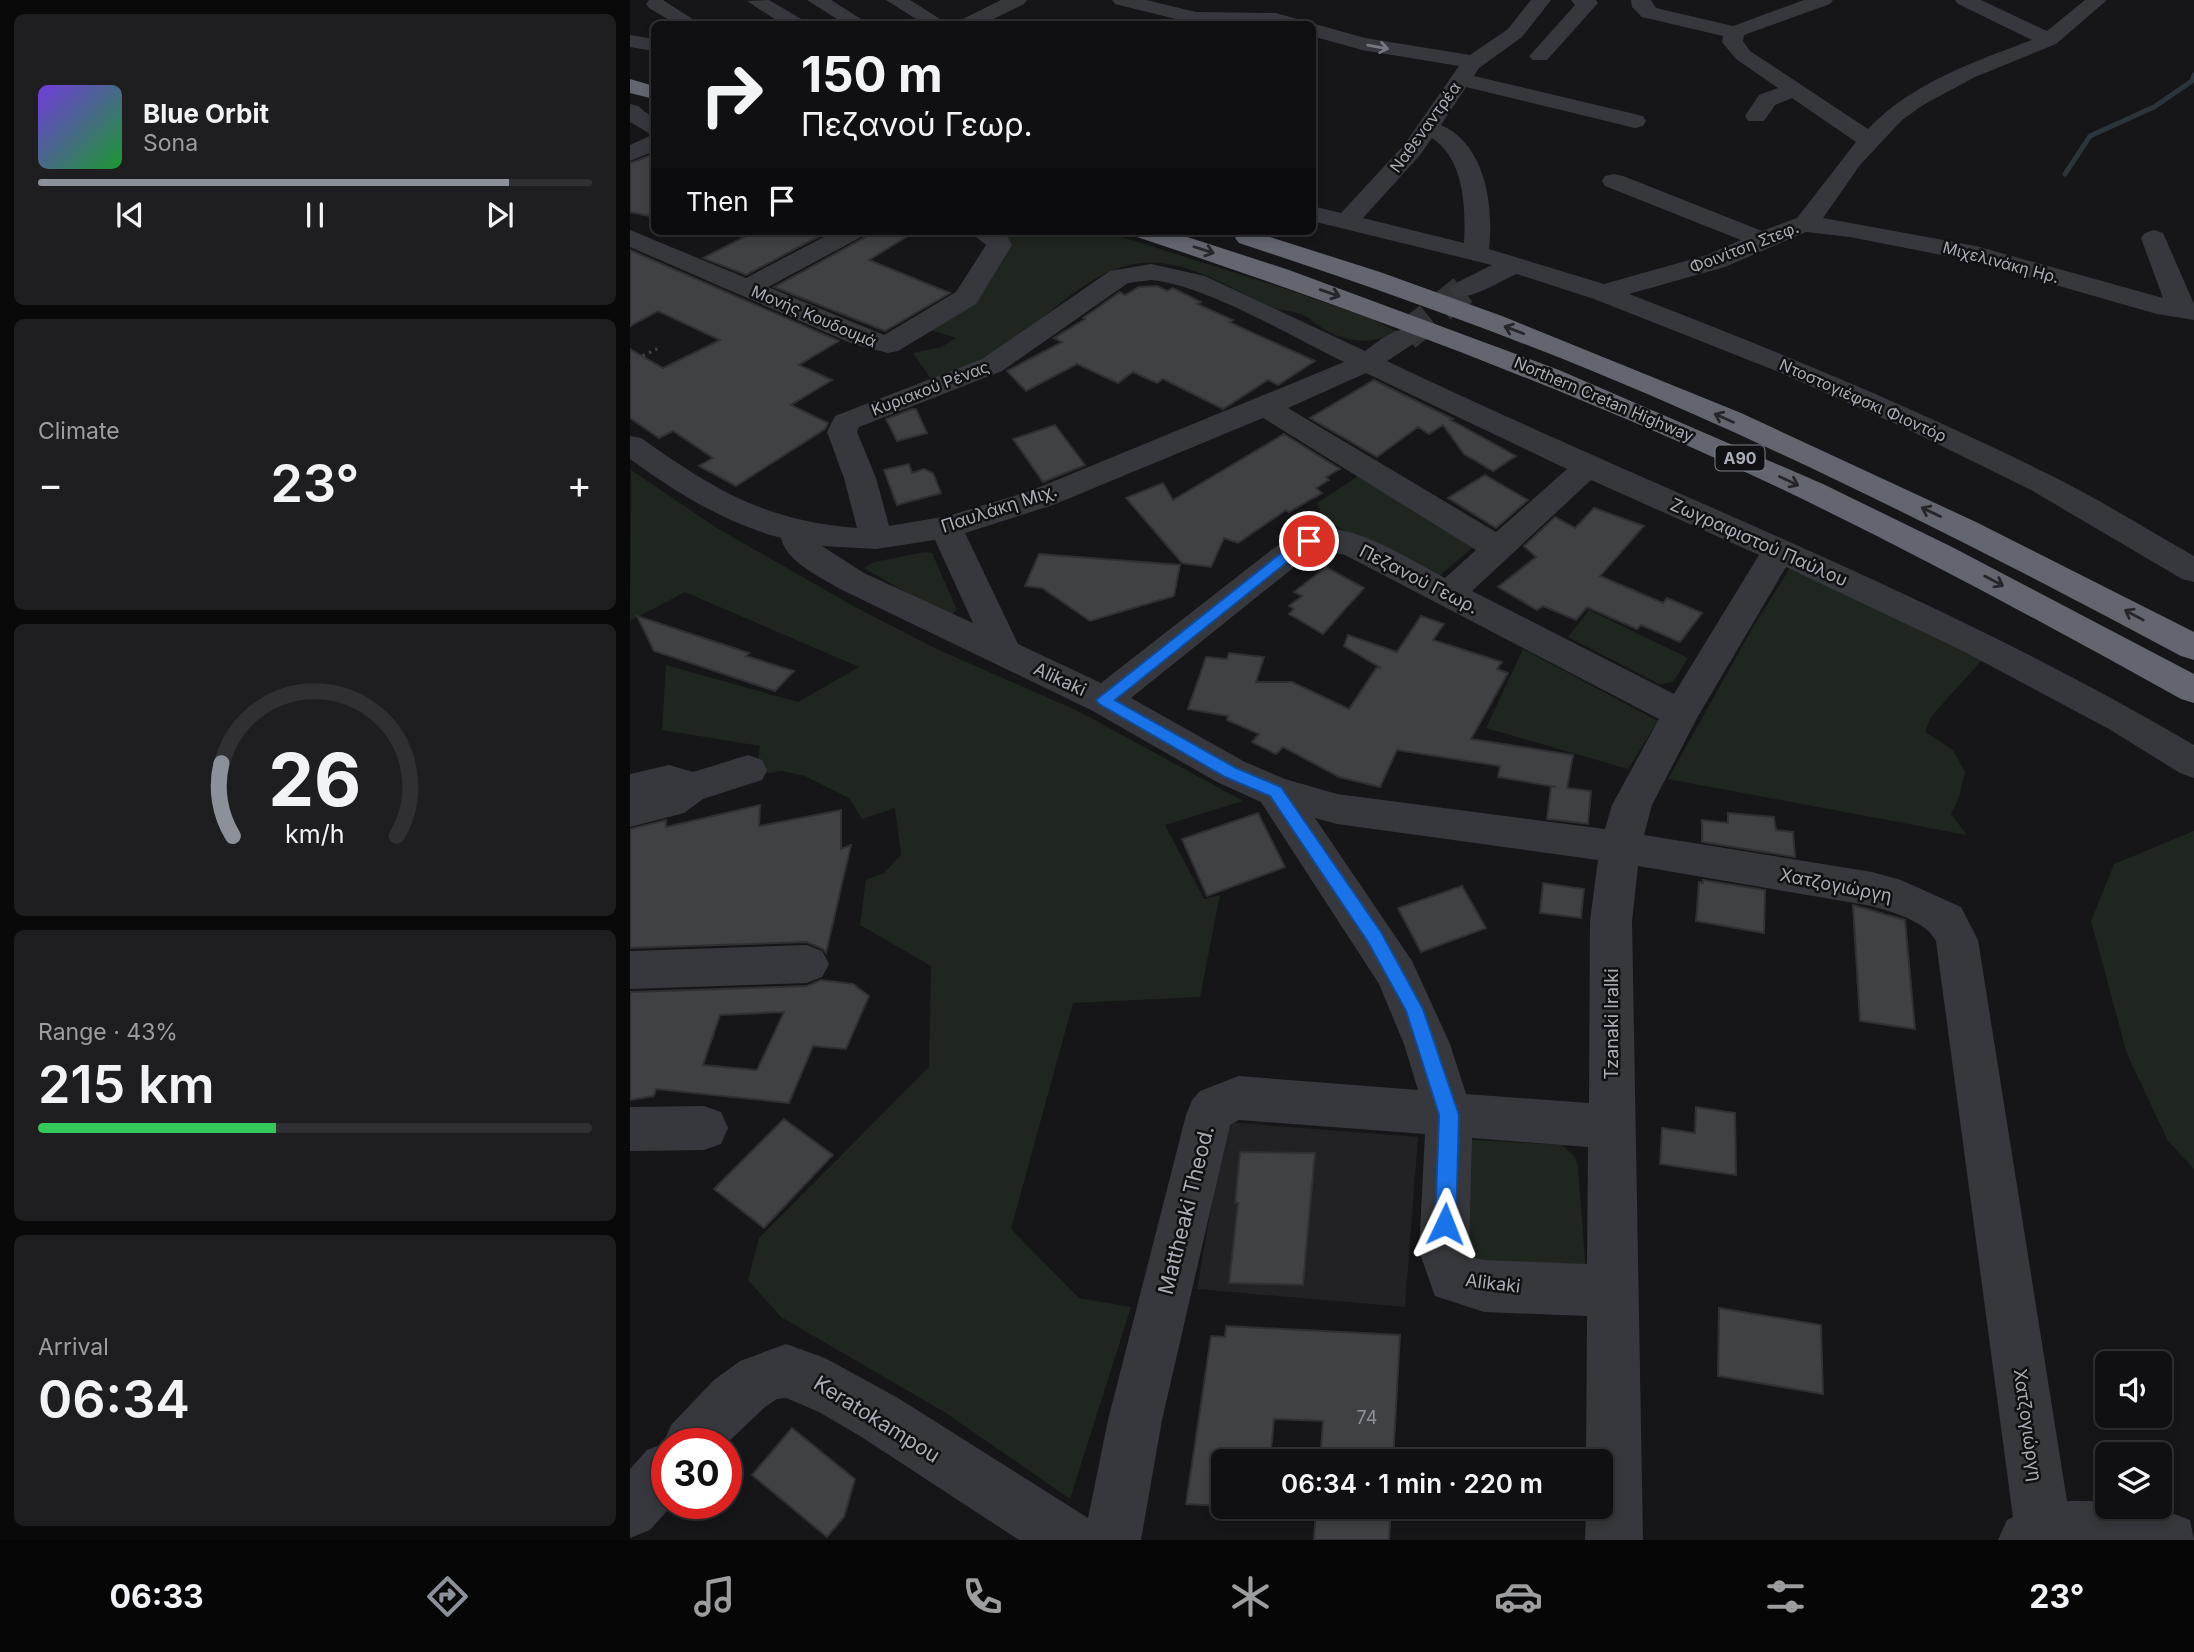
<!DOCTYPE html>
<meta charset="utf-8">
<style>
:root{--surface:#101012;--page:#1e1e20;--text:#f1f3f6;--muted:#9c9d9f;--line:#303032;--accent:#8c9099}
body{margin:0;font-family:Inter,sans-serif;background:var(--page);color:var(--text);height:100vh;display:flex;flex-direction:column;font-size:26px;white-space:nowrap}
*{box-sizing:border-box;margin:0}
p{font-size:23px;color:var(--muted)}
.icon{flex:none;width:38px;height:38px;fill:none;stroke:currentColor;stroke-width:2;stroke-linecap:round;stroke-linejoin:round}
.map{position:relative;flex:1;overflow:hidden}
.sheet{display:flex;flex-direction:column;gap:14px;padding:14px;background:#09090a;width:630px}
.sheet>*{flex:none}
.banner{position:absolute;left:21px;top:21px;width:665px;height:214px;border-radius:10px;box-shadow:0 4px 10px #0003,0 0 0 2px var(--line);background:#101012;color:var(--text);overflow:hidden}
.controls{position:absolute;left:1465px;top:1351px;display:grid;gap:14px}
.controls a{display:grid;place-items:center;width:77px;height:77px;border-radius:10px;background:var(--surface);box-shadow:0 4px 10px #0003,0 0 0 2px var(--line);font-size:35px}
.speed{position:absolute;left:21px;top:1428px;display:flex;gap:14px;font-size:35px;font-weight:700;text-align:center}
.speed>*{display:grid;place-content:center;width:91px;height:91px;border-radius:50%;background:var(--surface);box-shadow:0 4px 10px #0003,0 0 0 2px var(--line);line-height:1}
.speed .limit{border:10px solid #d22;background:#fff;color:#111}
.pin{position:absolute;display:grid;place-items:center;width:60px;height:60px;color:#fff;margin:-30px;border:4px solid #fff;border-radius:50%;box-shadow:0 2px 7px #0007}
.me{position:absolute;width:77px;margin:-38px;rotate:2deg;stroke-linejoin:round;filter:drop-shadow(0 0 5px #0008)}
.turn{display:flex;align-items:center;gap:24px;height:147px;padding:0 35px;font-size:32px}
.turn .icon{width:91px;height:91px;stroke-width:2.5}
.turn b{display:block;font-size:49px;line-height:60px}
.then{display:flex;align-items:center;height:66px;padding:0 35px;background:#0003;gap:14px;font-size:26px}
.big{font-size:52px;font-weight:600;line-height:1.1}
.sheet .widget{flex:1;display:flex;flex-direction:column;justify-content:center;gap:10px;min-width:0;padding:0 24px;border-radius:10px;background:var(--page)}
.sheet .dial{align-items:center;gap:0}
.dial svg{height:182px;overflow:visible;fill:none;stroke:var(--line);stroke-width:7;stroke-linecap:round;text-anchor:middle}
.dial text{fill:var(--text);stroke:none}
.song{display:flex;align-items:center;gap:21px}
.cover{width:84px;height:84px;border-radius:10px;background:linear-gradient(135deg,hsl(260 70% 55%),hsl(130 70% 35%))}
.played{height:7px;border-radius:4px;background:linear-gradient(90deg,var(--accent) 85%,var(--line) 85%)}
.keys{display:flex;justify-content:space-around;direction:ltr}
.heat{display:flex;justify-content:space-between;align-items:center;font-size:38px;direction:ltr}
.charge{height:10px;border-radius:5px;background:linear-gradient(90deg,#34c759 43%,var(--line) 0)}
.trip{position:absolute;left:581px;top:1449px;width:402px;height:70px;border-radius:10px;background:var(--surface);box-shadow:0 4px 10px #0003,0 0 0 2px var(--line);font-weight:600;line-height:70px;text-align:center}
.dock{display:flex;height:112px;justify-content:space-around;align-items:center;background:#060607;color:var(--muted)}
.dock .icon{width:49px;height:49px}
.dock .active{color:var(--accent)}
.dock b{font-size:32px;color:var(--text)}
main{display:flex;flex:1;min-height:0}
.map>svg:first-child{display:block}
.built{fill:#222225}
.green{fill:#1e261f}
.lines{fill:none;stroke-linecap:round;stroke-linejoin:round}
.stream{stroke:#2c353c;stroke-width:5}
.building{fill:#404145;stroke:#303034;stroke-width:2;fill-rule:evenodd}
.minor-tunnel{stroke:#333438;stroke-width:30;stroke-dasharray:30 15;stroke-linecap:butt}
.path{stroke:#3d3f44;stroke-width:3.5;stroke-dasharray:2.5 4.5;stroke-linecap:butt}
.minor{fill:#37383d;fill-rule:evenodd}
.highway{fill:#63666e;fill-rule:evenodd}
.oneway{stroke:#757881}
.oneway2{stroke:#26262a}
.route{fill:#1a73e8;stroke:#114b97;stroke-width:2}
.labels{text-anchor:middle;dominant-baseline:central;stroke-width:5;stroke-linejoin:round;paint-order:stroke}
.far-street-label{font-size:16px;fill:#a8adb8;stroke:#111113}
.shield{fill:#111113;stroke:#7b7e86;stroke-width:2}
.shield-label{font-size:16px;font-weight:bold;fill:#a8adb8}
.street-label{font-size:18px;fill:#a8adb8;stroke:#111113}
.near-number-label{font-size:18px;fill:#8e929b}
.near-street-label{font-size:21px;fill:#a8adb8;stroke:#111113}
</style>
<main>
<section class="sheet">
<div class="widget">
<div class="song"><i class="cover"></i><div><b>Blue Orbit</b><p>Sona</p></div></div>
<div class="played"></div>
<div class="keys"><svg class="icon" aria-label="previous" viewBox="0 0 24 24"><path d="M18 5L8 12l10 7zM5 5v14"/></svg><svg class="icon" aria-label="pause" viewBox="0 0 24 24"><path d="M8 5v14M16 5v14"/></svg><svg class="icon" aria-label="next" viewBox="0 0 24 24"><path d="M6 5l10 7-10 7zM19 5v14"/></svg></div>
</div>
<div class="widget"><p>Climate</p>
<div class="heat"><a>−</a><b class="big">23°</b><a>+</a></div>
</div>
<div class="widget dial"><svg viewBox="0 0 100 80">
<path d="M14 69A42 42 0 1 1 86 69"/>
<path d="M14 69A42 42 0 0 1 9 37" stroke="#8c9099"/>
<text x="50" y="56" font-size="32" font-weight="700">26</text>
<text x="50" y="72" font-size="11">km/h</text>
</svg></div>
<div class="widget"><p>Range · 43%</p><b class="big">215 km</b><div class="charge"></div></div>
<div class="widget"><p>Arrival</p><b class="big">06:34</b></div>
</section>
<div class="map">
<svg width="1564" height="1540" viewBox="0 0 1564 1540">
<rect width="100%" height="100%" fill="#161618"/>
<path class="built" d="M596,1122l192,15 -13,170 -208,-18z"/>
<path class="green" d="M373,231h100l174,55 95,33 26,13c-24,13 -52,11 -76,-4 -7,-5 -13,-11 -22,-14 -10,-4 -21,-3 -31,-8 -35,-16 -69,-39 -109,-43 -63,-6 -108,53 -156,84 -23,14 -47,23 -73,32l-18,-26 28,-6 15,-9 -25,-8z
M1,470l86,58 138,79 84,43 139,61 165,90 -78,24 39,74 16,-4 -20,102 -127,6 -62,226 68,69 52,9 -61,192 -124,-86 -165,-96 -33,-37 11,-42 170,-171 2,-101 -71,-41 6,-45 18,-7 17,-18 -6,-47 -33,11 -13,-21 -44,-22 -23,-5 -26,4 4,-29 -98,-16 4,-65 132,37 61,-35 -174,-75 -55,29z
M730,475l113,72 -35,30 -5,1 -110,-59 -6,-16z
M295,552l7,1 25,57 -7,5 -7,-1 -79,-46 10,-6z
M1160,568l196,87 -55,62 -6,15 28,18 12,22 -6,25 -8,17 16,21 -299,-56 85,-152z
M959,610l99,48 -15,24 -14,2 -91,-47z
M893,649l135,72 -30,48 -142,-41z
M1564,831v338l-26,-28 -41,-87 -36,-133 23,-57z
M828,1139l104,6 13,12 3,10 8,107 -124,-16z"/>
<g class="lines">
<path class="stream" d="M1435,174l25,-38 64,-29 38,-26 2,-6"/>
</g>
<path class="building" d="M24,154v63l-24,-5v-49z
M126,231h73l-83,44 -43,-17z
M240,231h46l-47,29 81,33 -65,38 -111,-44 90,-49z
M0,250l209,91 -40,24 33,15 -41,25 37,18 -3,6 -89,57 -37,-20 14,-8 -40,-27 -14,7 -29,-20v-69l33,19 57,-28 -62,-29 -28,15z
M527,286l10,5 6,-3 28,14 -4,2 36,16 -4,2 86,39 -37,24 -10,-5 -45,29 -60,-30 -6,4 -24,-11 -15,11 -41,-19 -51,27 -19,-20 55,-29 -8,-4 31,-19 -2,-1 37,-26 5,3 14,-8z
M744,380l79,39 -2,1 65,36 -23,15 -29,-17 -21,-29 -14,9 -11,-7 -41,30 -67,-39z
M282,409h4l11,24 -30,8 -11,-22z
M425,425l30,40 -42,17 -30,-43z
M654,434l56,35 -14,8 3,3 -13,8 6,5 -33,19 -3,-2 -48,33 -14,-5 -13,29 -29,-4 -56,-65 37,-15 10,17z
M279,464l3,9 12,-4 9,4 8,20 -44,12 -13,-35z
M855,475l43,25 -32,28 -48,-30z
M964,508l50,18 -44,50 63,27 4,-5 35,15 -22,29 -39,-17 -4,4 -50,-22 -11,13 -33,-14 -6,4 -39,-23 38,-30 -12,-11 31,-29 20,11z
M409,554l141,11 -6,31 -84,25 -48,-33 -17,-2z
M696,567l38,21 -41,46 -34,-20 5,-5 -5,-3 13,-10 -8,-4z
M7,616l112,37 -3,3 48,15 -19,20 -121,-40z
M791,616l23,8 -11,16 69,22 -5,7 11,4 -37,66 102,16 -6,33 24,3 -3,33 -41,-5 4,-33 5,1 -58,-10 2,-11 -103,-16 -17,37 -41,-10 -56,-30 -7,7 -24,-12 7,-8 -32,-14 1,-4 -40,-7 18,-52 21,2 2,-6 35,4 -8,25h36l57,27 28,-42 4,1 -37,-22 4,-11 49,17z
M130,805l-1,21 82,-16v39l10,-4 -25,108 -3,-4 -16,-7 -177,6v-119l36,-9v7z
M628,813l27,54 -78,29 -25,-57z
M1098,813l46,4 2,13 17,2 2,25 -93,-15v-22l26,3z
M1073,880l62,10 -1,43 -68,-12 3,-39 4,1z
M913,883l41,6 -3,29 -41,-5z
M832,886l24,42 -65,24 -23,-44z
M1223,905l52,15 10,109 -55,-8z
M191,980l32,4 16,12 -23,53 -33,-3 -24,57 -133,-14 -2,7 -24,4v-108l177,-6zM154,1012l-27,58 -54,-5 17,-50z
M1066,1107l39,6 1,62 -76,-11 2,-36 33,5z
M154,1119l49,36 -69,73 -50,-39z
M610,1152l75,1 -12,132 -74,-2 9,-80h-3z
M1089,1308l102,17 2,69 -105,-18z
M596,1326l174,9 -7,126h-73l3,-40 -49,-2 -4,42h-47v45l-37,-2 25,-168 14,1z
M162,1428l63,51 -11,38 -17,20 -75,-62z
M686,1507h75l-2,33h-75z"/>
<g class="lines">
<path class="minor-tunnel" d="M776,336l57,-46"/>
<path class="path" d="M0,362l31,-15"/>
<path class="minor" d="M19,0h14l37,24h-24l-27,-16 -3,-4z
M139,0l34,20 3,4h-24l-35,-23z
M177,0h24l38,24h-24z
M256,0h24l38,24h-24z
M371,0h26l-3,4 -41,20h-25l3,-4z
M482,0h34l50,12 80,1 89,25 105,17 38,-26 23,-29h20l-29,37 -43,31 -5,8 169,40 3,5 -3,5 -8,2 -169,-41 -25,38c44,19 53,80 48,124l115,35 103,-29 34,-15 -136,-54 -3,-5 3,-5 9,-2 9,2 139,55 35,-13 59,-76 -64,-44 -17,7 -11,16h-16l-3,-5 14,-21 19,-7 -42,-29 -14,-17 1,-6 -81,-19 -10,-10 -1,-7h20l5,8 77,18 71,-26h29l-3,4 -86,31 -1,6 7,10 118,78c44,-46 105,-67 164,-89l-74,-36 -3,-4h26l66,31 38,-31h22l-51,44 -81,33 -52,28 -21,15 -42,45 -37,53 153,28 187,52 -22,-60 4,-5 9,-3 9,3 31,71v16l-37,-6 -185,-53 -122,-24 -44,-5 -81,35 -96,27c143,55 284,113 421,181 49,24 96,54 144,81v26l-12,-3 -151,-89 -126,-62 -131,-58 -180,-71 -77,-25c-18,7 -44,26 -63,22l-4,-6 4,-6 38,-19 -180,-44v-15l29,7 63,-68 55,-79 -97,-16 -50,-14v-12h-116l-81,-20zM802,138c32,21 34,69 32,105l-101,-25 57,-63z
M941,0h25l2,3 -51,57h-14l-4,-4 4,-4 42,-47z
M0,35l24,4v12l-24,-4z
M0,104l8,2 16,13v32l-24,10v-16l22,-10 -22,-13z
M0,230l116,48 89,-47h32l-4,5 -95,51 116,48 72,-43 30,-47 -17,-14h35l8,14 -36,59 -78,47 -10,2 -35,-9 -223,-97z
M521,264l54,12 160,75c16,-11 31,-26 51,-21l4,6 -4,6 -29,19c269,129 550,232 807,384v33l-14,-5 -71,-44 -148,-79 -175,-83 -89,151 -45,87 -8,30 228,37 29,8 60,27 17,33 89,561h40v6c31,0 55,1 83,13l4,20h-196l9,-20 6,-3 -77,-576c-10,-20 -44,-29 -64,-35l-234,-40 -6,55 11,619h-58l1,-33h15v-46h-15l1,-145 -103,-4 -49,-16 -16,-45 6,-117 -186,-14 -9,5 -68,295 -21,120h-122l-159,-104 -41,-24 -33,-14 -9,1 -12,8 -39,37h-59v59h7l-24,27 -20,8v-69l17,-19 16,-6 8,-19 43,-45 26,-19 46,-17 39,14 73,40 190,120 20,-98 78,-305 6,-15 8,-9 39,-15 179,14 -14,-46 -25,-60 -118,-182 -44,-20 -126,-72 -251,-121c-19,-12 -54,-27 -59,-51 -56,-15 -104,-45 -151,-79v-23l11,2c74,52 124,83 216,90l-13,-50 -17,-46 8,-16 147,-57 128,-88zM521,280c55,5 141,57 193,82l-314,129 -82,25 -59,10 -13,-48 -19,-46 2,-5 143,-56 126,-88zM736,373l201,96 -71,63 -208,-124zM633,418l213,132 -31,28c-33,-17 -89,-54 -126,-49 -17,2 -31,10 -45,19l-173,135 -83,-39 -53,-111 88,-28zM961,480l168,75 -85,139 -202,-103zM305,540l38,83 -109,-50 -42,-27 54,3zM690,550l25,5 314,164 -47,86 -7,24 -268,-35 -52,-15 -40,-17 -114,-64 167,-134zM685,818l22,6 261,36 -8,61 -1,182 -123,-9 -16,-50 -38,-83zM842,1138l116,9 -1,117 -103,-4 -13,-3 -2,-6z
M118,755l14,5 5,10 -5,10 -59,19 -19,14 -54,14v-53l39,-9 24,7z
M177,945l15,6 7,13 -7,13 -15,6 -177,6v-38z
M74,1106l17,6 7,16 -7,16 -17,6 -74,1v-44z"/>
<path class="highway" d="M0,79l24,7v13l-24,-6z
M500,231h39l120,39 270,100 264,114 129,63 242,127v29l-13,-4c-168,-93 -337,-185 -513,-262 -175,-76 -353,-141 -534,-201z
M621,231l129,41 122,44 239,97 235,109 218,110v28l-13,-4c-189,-101 -381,-199 -579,-281 -119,-49 -241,-92 -363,-132l-4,-5 4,-5z"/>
</g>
<defs><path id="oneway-shaft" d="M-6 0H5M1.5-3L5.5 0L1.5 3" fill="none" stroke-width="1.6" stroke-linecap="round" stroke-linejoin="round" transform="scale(1.75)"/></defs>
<use class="oneway" href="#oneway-shaft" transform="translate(748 47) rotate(10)"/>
<g class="oneway2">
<use href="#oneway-shaft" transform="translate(574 250) rotate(18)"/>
<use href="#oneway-shaft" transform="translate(700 293) rotate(19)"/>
<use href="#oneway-shaft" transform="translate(884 330) rotate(-159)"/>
<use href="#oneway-shaft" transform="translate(1094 418) rotate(-156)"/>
<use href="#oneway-shaft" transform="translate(1159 481) rotate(25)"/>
<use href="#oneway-shaft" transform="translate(1301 512) rotate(-154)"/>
<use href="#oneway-shaft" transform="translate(1364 581) rotate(28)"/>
<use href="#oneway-shaft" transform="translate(1504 615) rotate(-152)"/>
</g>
<path class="route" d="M679,537l5,1v6l-23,15 -176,141 121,68 45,19 100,145 42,77 36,106 -3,109 -3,7 -8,3 -7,-3 -3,-7 4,-109 -33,-104 -38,-69 -98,-146 -45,-19 -126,-73 -3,-4 185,-147z"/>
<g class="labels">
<g class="far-street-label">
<text transform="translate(795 127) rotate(-54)">Ναθεναντρέα</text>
<text transform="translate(1114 247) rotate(-21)">Φοινίτση Στεφ.</text>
<text transform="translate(1371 262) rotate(15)">Μιχελινάκη Ηρ.</text>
<text transform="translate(184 316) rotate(23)">Μονής Κουδουμά</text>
<text transform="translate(300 388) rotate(-21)">Κυριακού Ρένας</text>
<text transform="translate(974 399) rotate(23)">Northern Cretan Highway</text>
<text transform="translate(1233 400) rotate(24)">Ντοστογιέφσκι Φιοντόρ</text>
</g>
<rect class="shield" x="1085.5" y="445.5" width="49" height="25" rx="5"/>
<g class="shield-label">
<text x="1110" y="458">Α90</text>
</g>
<g class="street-label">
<text transform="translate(369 508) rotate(-18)">Παυλάκη Μιχ.</text>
<text transform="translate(1129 542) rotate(24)">Ζωγραφιστού Παύλου</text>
<text transform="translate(789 579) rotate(27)">Πεζανού Γεωρ.</text>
<text transform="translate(430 679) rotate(25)">Alikaki</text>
<text transform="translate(1206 885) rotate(11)">Χατζογιώργη</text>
<text transform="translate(981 1024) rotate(-90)">Tzanaki Iralki</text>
<text transform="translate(863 1283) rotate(7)">Alikaki</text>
<text transform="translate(1398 1425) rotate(82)">Χατζογιώργη</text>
</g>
<g class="near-number-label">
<text x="737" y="1417">74</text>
</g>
<g class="near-street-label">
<text transform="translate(556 1210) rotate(-76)">Mattheaki Theod.</text>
<text transform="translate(247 1419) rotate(32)">Keratokampou</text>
</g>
</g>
</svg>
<div class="controls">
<a><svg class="icon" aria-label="sound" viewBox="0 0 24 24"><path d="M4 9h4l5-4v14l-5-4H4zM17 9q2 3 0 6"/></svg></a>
<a><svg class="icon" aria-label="layers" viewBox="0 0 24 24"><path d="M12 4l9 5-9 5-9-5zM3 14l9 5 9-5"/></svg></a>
</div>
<div class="speed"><div class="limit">30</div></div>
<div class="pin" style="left:679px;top:541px;background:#d93025"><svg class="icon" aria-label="arrive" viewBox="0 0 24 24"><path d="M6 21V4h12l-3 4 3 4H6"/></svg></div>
<svg class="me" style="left:815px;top:1224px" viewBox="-20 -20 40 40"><path d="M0-17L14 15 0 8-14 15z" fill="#1a73e8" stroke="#fff" stroke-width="4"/></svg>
<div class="trip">06:34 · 1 min · 220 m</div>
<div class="banner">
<div class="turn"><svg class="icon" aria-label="right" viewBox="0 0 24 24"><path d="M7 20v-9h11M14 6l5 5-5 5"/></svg><div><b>150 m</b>Πεζανού Γεωρ.</div></div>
<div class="then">Then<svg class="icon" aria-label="arrive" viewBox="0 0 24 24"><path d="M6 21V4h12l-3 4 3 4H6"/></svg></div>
</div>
</div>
</main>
<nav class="dock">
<b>06:33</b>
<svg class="icon active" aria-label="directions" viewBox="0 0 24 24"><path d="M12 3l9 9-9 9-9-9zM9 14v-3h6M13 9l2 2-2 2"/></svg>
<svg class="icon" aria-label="music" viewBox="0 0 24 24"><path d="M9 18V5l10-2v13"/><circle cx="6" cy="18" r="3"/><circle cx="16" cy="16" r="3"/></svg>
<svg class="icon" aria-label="phone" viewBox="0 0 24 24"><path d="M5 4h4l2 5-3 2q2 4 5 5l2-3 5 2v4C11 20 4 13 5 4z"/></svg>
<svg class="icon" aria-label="climate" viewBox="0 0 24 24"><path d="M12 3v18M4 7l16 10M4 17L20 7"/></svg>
<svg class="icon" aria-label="car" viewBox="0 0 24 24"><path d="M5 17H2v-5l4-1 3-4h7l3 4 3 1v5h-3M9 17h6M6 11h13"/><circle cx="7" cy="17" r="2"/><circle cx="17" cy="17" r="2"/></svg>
<svg class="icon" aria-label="filters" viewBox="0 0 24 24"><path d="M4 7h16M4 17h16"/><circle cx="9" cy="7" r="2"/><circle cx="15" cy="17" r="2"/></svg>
<b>23°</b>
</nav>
